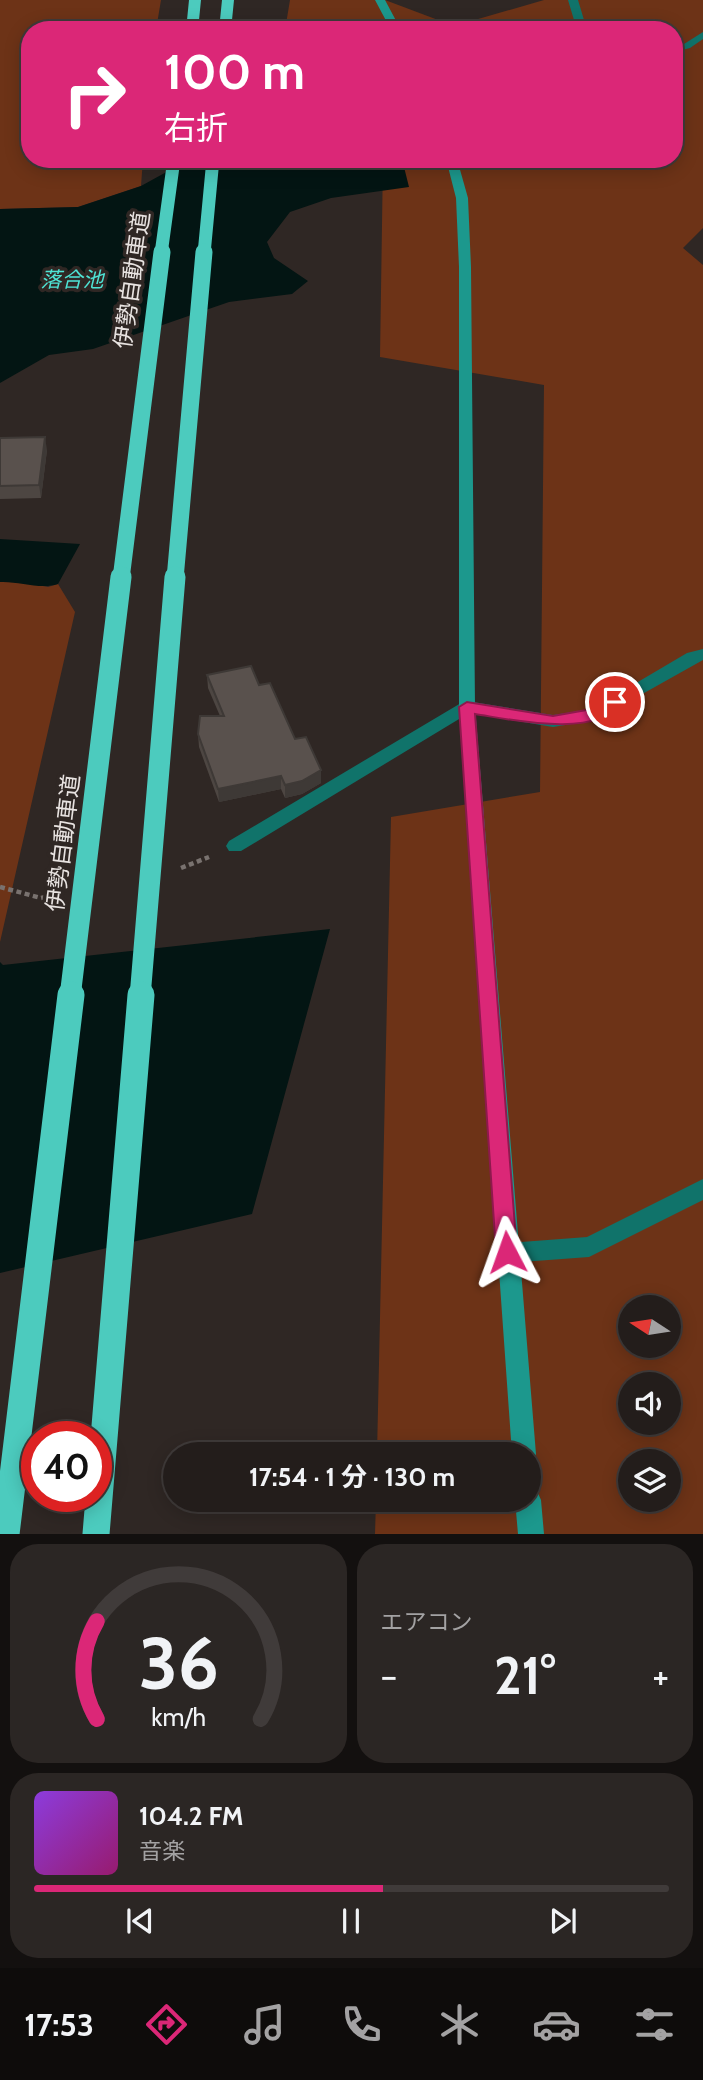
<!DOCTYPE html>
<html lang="ja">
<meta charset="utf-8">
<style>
:root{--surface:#231d1b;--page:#2b2624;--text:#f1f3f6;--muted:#a3a2a3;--line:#403b3a;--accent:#db2777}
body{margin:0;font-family:Cabin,"Noto Sans JP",sans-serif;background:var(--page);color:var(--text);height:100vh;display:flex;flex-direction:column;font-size:26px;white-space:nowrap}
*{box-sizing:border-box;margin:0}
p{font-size:23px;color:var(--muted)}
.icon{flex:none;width:38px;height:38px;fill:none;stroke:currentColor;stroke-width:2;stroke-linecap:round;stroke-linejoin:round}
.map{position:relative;height:1534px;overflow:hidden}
.panel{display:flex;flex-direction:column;gap:10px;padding:10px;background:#13100f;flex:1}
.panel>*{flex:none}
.guide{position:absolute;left:21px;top:21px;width:662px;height:147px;border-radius:28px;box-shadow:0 4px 18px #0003,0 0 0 2px var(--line);background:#db2777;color:#fff;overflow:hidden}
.needle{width:46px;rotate:282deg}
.tools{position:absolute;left:618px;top:1295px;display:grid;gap:14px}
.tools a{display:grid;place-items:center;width:63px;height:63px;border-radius:50%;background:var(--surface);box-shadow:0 4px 18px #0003,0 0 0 2px var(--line);font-size:35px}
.speed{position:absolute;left:21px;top:1421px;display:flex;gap:14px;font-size:35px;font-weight:700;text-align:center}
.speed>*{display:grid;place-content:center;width:91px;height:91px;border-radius:50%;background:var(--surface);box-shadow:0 4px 18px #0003,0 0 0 2px var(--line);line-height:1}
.speed .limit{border:10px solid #d22;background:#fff;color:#111}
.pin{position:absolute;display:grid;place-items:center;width:60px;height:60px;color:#fff;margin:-30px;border:4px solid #fff;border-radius:50%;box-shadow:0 2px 7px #0007}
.me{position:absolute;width:77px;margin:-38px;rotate:356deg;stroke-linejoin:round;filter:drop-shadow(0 0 5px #0008)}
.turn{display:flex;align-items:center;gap:24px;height:147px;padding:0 28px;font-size:32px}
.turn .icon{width:91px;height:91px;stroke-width:2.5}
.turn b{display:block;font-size:49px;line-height:60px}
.big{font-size:52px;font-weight:700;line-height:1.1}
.panel .tile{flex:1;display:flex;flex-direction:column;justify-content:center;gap:10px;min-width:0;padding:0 24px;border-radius:28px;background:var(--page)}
.panel .dial{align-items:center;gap:0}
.dial svg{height:182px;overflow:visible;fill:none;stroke:var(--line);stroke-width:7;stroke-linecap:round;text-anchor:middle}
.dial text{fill:var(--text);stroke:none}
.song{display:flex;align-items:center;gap:21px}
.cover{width:84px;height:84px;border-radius:10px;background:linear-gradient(135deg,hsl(270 70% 55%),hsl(320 70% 35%))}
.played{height:7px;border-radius:4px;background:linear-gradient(90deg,var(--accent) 55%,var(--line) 55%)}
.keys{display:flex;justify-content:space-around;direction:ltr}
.heat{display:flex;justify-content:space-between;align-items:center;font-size:38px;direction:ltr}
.panel .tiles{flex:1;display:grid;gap:10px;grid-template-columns:1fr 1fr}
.tile:last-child{grid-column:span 2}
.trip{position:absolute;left:163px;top:1442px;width:378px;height:70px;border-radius:35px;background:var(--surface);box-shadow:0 4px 18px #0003,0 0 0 2px var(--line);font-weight:700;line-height:70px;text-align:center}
.tabs{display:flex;height:112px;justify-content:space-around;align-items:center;background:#0e0c0b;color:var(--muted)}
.tabs .icon{width:49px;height:49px}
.tabs .current{color:var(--accent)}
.tabs b{font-size:32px;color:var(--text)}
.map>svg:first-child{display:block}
.green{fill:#6d3317;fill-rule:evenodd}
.water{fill:#031513}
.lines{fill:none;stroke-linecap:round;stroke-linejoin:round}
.path{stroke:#79726f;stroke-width:4.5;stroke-dasharray:5 3.5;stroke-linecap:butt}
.lane{fill:#10736a;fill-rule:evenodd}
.street{fill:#10736a;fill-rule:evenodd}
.secondary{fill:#1c988d;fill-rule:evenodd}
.highway{fill:#4ccbbe;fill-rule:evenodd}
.highway-bridge-far3{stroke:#4ccbbe;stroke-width:13}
.highway-bridge-far2{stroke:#4ccbbe;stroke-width:17}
.highway-bridge-far1{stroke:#4ccbbe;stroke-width:21}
.highway-bridge{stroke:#4ccbbe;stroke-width:27}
.wall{fill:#4d4642}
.shaded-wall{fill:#3e3936}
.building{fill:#59514d;stroke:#3e3936;stroke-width:2}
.route{fill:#db2777;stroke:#8e194d;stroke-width:2}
.labels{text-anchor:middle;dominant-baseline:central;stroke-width:7;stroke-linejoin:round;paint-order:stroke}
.far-water-label{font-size:21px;font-style:italic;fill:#4ee3d4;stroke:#2f2724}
.street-label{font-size:23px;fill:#e8e3e1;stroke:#2f2724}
</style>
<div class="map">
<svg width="703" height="1534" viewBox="0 0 703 1534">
<rect width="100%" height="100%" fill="#2f2724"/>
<path class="green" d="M0,0h161l-5,30h-126v129h113l-2,27 -63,21 -78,2z
M290,0h95l69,26 90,-26h159v228l-20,20 20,17v1269h-328l1,-34h152v-46h-151l14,-637 149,-25 4,-407 -164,-28 3,-198h291v-129h-389zM630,1307h38v39h-38zM630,1384h38v39h-38zM630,1461h38v39h-38z
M16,581l32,6 10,-3 17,28 -75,330v-360z"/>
<path class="water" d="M190,159h212l7,28 -78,11 -41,14 -23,30 7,16 34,23 -16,13 -63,8 -136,47 -44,6 -49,28v-174l78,-2 63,-21z
M0,539l80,5 -22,40c-18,6 -39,-3 -58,-2z
M330,929l-78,285 -252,59v-311l3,3z"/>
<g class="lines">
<path class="path" d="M181,868l28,-11
M0,887l41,11 9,-2"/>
<path class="lane" d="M568,0h10l9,30h-10z
M703,32v7l-13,9 -16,4v-6l10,-2z"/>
<path class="street" d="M703,649v11l-107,60 -43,7 -84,-14 -228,138h-12l-3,-5 3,-5 232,-138 6,-2 86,14 39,-6 95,-56z
M703,1179v21l-114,57 -82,6 -8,-3 -3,-7 3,-7 8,-3 80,-6z"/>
<path class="secondary" d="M375,0h10l16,30h-10z
M446,159h11l11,39 3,69 4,440 61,747 -3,9 -5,2v-11h-16l-53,-747v-440l-3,-69z
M528,1488l9,3 4,9 3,34h-26l-3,-34h13z"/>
<path class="highway" d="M189,0h12l-3,30h-12z
M222,0h12l-3,30h-12z"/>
<path class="highway-bridge-far3" d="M161,254l13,-95
M204,254l9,-95"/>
<path class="highway-bridge-far2" d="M121,579l41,-327
M175,579l29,-327"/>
<path class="highway-bridge-far1" d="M70,997l51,-420
M140,997l35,-420"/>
<path class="highway-bridge" d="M6,1534l65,-539
M96,1534l45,-539"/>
</g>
<path class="wall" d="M0,438l47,12 -6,48 -41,1z
M207,675l52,10 36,54 26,44 -19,11 -17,4 -4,-9 -62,13 -20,-55 -1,-13 22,-18 -12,-28z"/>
<path class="shaded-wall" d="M45,437l2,13 -6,48 -2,-13z
M321,770v13l-19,11 -17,4v-13z
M281,776v13l-62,13 -1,-13z"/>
<path class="building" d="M45,437l-6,48 -39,1v-48z
M251,666l8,19 11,-2 25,56 11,-2 15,33 -19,11 -17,4 -4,-9 -63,13 -20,-55 2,-18h24l-17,-41z"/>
<path class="route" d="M615,697l6,2 2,3c-28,37 -109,18 -148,12l42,538 -3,7 -7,3 -8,-3 -3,-7 -37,-545 8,-5 86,14 39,-7z"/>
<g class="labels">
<g class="far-water-label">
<text x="72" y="279">落合池</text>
</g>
<g class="street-label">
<text transform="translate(132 280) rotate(-82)">伊勢自動車道</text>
<text transform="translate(63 843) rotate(-83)">伊勢自動車道</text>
</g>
</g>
</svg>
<div class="tools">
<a><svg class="needle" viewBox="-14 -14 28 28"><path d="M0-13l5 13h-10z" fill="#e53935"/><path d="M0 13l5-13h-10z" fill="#a3a2a3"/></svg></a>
<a><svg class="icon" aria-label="sound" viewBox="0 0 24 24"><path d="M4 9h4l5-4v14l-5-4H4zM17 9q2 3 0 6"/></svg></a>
<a><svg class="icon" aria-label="layers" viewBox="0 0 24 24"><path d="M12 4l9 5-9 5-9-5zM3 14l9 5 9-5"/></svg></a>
</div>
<div class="speed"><div class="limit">40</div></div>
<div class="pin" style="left:615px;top:702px;background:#d93025"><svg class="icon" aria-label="arrive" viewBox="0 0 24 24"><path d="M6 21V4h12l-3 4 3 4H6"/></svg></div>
<svg class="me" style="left:507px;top:1252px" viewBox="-20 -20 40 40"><path d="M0-17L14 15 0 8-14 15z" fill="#db2777" stroke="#fff" stroke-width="4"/></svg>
<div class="trip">17:54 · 1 分 · 130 m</div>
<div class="guide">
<div class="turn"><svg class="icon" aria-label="right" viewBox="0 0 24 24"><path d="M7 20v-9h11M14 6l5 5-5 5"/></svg><div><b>100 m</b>右折</div></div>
</div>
</div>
<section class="panel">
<div class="tiles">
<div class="tile dial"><svg viewBox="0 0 100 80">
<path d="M14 69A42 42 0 1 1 86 69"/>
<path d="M14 69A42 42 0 0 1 14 26" stroke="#db2777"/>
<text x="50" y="56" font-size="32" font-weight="700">36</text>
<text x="50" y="72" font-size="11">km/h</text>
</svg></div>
<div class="tile"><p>エアコン</p>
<div class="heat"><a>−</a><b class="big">21°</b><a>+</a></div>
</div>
<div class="tile">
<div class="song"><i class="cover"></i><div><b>104.2 FM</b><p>音楽</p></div></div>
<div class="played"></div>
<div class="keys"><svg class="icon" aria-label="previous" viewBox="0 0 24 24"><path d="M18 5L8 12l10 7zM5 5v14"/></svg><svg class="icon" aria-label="pause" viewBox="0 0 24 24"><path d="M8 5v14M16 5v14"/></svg><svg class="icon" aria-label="next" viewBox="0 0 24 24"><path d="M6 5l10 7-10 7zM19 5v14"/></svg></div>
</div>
</div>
</section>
<nav class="tabs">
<b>17:53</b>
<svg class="icon current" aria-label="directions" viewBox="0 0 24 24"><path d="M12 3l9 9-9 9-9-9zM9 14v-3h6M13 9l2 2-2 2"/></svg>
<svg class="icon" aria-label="music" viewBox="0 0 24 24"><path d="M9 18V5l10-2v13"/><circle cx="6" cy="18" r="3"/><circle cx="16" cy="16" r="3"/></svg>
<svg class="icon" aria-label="phone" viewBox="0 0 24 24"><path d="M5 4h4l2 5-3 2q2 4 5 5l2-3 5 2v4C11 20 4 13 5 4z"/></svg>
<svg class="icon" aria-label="climate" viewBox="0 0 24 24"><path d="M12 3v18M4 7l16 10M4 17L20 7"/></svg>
<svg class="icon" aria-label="car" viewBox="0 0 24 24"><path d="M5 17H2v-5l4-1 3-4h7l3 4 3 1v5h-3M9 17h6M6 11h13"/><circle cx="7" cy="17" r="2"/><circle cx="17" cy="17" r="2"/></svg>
<svg class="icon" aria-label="filters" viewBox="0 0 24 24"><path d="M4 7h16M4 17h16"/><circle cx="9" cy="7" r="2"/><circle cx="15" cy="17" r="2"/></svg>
</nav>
